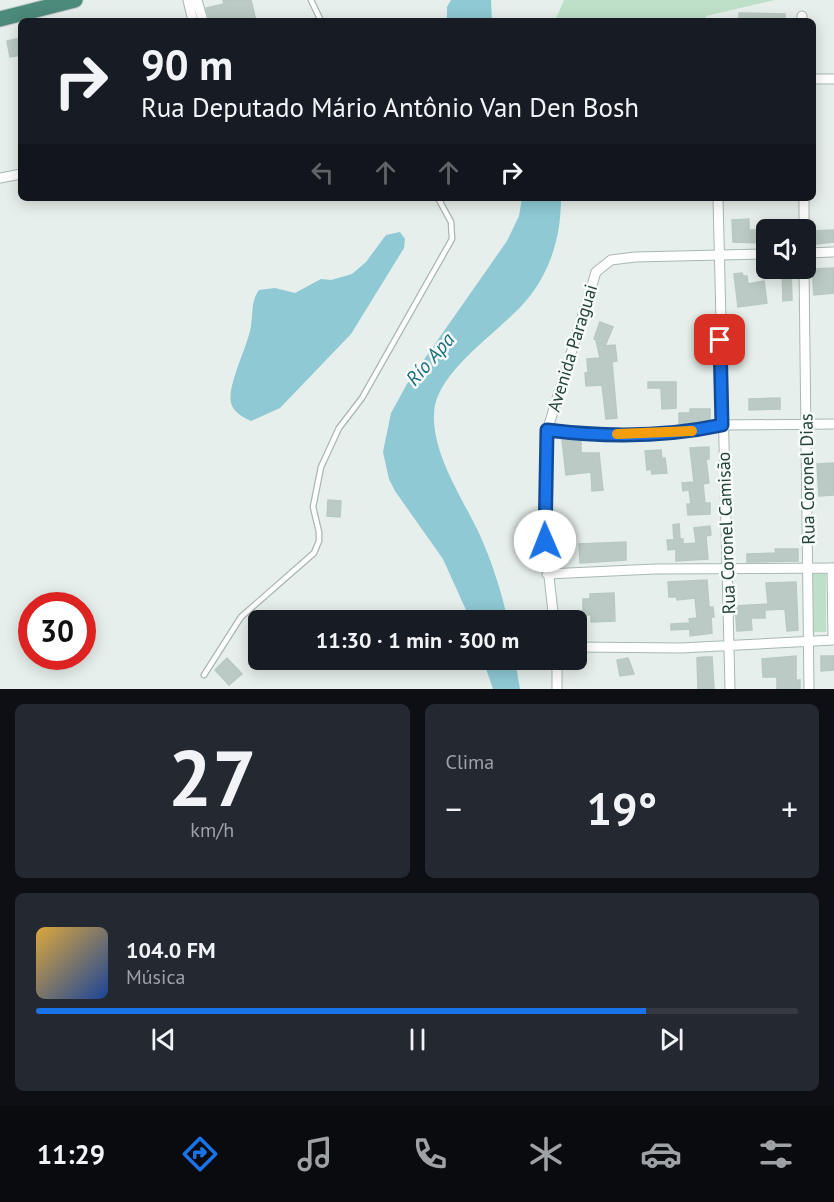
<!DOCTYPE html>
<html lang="es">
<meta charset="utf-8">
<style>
:root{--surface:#171b24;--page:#242831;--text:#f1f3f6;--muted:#9ea1a6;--line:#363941;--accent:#1a73e8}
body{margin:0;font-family:"PT Sans",sans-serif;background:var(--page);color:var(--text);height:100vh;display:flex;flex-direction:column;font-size:22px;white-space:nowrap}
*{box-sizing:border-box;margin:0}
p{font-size:20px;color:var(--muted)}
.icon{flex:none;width:33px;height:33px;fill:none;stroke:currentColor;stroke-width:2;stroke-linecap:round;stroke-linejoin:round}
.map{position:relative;height:689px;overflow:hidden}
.side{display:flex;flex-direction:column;gap:15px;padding:15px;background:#0d0f14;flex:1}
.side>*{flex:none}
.banner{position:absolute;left:18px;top:18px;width:798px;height:183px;border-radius:9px;box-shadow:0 3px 15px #0003;background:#171b24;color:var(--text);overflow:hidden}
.buttons{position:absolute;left:756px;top:219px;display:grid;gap:12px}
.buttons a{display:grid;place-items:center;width:60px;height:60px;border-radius:9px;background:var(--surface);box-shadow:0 3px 15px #0003;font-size:30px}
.speed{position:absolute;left:18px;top:592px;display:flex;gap:12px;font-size:30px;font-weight:700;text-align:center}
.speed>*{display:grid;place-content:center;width:78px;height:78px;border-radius:50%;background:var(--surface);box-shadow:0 3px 15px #0003;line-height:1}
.speed .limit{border:9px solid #d22;background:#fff;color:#111}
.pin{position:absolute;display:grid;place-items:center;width:51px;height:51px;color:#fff;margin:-26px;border-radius:12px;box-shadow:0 3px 9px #0006}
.me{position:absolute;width:66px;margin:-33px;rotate:359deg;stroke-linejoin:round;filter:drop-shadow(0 0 4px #0008)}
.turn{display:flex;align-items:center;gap:21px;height:126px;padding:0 24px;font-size:27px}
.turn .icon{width:78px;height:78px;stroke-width:2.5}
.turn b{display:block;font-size:42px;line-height:51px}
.lanes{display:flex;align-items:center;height:57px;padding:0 24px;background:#0003;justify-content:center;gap:30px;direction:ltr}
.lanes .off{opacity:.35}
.big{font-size:45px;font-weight:700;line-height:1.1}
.side .tile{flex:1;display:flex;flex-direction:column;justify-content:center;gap:9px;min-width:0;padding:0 21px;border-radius:9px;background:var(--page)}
.side .dial{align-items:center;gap:0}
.dial b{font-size:78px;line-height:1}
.song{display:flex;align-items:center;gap:18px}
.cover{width:72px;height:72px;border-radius:9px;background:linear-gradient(135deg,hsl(40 70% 55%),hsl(220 70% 35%))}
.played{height:6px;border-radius:3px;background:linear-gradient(90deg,var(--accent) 80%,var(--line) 80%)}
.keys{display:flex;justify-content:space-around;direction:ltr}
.heat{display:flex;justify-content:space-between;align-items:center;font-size:33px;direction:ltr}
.side .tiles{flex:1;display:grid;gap:15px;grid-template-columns:1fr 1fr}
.tile:last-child{grid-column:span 2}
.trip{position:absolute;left:248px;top:610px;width:339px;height:60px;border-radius:9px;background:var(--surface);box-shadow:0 3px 15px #0003;font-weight:700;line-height:60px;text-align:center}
.dock{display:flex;height:96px;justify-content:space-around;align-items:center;background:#090b0e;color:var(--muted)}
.dock .icon{width:42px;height:42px}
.dock .active{color:var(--accent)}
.dock b{font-size:27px;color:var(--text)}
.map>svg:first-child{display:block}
.green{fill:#bfe0c8}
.water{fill:#8ec9d4}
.building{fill:#bbcac4;stroke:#b8c9c2;stroke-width:1.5}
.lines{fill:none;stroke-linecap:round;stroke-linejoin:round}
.service-casing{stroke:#a8b8b2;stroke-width:7}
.minor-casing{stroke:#a8b8b2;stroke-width:11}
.trunk-casing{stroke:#c2cac8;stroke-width:17}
.service{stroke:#fff;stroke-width:4.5}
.minor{stroke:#fff;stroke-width:9}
.trunk{stroke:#4c8a7c;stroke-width:15}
.route-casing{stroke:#114b97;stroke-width:15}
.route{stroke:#1a73e8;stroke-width:10}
.slow{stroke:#f59e0b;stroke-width:10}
.labels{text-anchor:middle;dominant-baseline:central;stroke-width:5;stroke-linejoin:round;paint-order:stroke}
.street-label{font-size:18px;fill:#24423a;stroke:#f7fbf9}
.water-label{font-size:20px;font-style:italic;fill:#1c6f80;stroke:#f7fbf9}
</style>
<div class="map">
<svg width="834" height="689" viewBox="0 0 834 689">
<rect width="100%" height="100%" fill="#e6efeb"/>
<path class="green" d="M564,0h211l-69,16v5h-151z
M812,574h14v58h-13z"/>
<path class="water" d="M451,0h40l1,21h-45v-14z
M522,198h39c0,36 -9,69 -31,98 -25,33 -94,73 -96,117 -2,40 27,83 44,118 13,28 23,59 30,90h-37l-28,-62 -48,-68 -6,-12 -6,-27 8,-39 16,-29 100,-143 12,-25z
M400,232l5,7 -1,9 -53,86 -71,74 -29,13c-8,-4 -17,-8 -20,-18 -4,-18 17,-57 20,-77 2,-13 0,-25 8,-36l16,-2 20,5 26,-14 10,1 21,-6 14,-12 20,-27z
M483,660h32l5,29h-27z"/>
<path class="building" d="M223,0h28l5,21h-46l-4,-13 18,-4z
M739,13l46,1v7h-46z
M21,38v17l-11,2 -3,-16z
M749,219v11h15v13l-31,-1 -1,-22z
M834,230v12l-25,3 2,-14z
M834,268v25l-20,2 -2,-26z
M782,271h9l1,29 -9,1z
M742,273l1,3h4l1,8 16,-3 3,22 -29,4 -4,-33z
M600,322l13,5 -8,19 10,-1 2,16 -5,1 5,56 -11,1 -4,-34 -16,1 -1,-13h3l-1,-14 13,-1 -4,-18 -2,-1z
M648,382h28v26l-14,1 -1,-21h-13z
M780,398v11l-31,1v-11z
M690,409h20v12l-20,3 -11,-1v-10h11z
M562,440l19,1v12h18l4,37 -11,1 -1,-19 -25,3z
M709,447v12h-3l3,24 -6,1 2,19h5v11l-22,1 -1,-11h4l-2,-14 -6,1 -1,-8 12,-1 -4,-34z
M661,450l1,9 3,-1 2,15 -15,1 -1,-5 -4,1 -2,-19z
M834,463v32l-15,1 -2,-32z
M328,500l13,1 -1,16 -13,-1z
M679,524l1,15h3v5l13,-1 -2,-15 16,-2 1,9 -5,1 2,23 -32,2v-12l-8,1 -1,-10h7l-1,-15z
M626,542v18l-46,3 -1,-19z
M775,549h23v12l-51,1v-8l29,-1z
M707,580l2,27h4l1,10h-3l1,16 -22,3v-7l-19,1v-6l19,-1 -1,-4 8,-1 -2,-20 -18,2v-3h-8l-1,-15z
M796,582l2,48 -11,1 -2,-22 -20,1v8h-14l1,12 -15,1 -2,-25 33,-2 -2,-21z
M614,593l1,28 -24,1v-7h-8v-16h7v-5z
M796,656v24h4v9h-23v-12h-14l-1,-18z
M821,656h13v14l-13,1z
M703,657h9l2,32h-16l-1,-31z
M227,658l15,16 -13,11 -14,-15z
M628,658l6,16 -14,2 -3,-16z"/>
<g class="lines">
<g class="service-casing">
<path id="service" d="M311,0l10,21
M204,675l37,-58 73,-64 5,-12v-9l-6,-25 8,-40 18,-39 23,-30 90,-159 -1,-17 -13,-24"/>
</g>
<g class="minor-casing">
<path id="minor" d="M188,0l5,21
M197,0l6,21
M802,21v-5
M813,79h21
M0,178l21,-4
M718,198l12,491
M804,198v32
M806,253l28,-1
M804,268l5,421
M547,431l24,2 58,1 70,-4 23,-5 112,-1
M832,568l1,72
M547,574l108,-5 179,-1
M554,621l-9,-80 2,-110 49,-159 15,-12 24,-3 131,-3
M576,647l105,1 153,-8
M557,689v-29"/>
</g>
<g class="trunk-casing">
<path id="trunk" d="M0,19l75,-19"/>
</g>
<use href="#service" class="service"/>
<use href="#minor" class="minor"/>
<use href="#trunk" class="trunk"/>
</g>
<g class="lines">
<g class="route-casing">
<path id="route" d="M545,541l2,-111c57,7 119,7 175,-5l-2,-85"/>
</g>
<use href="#route" class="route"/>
<path class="slow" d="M617,434l75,-3"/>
</g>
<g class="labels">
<g class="street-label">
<text transform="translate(572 348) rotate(-73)">Avenida Paraguai</text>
<text transform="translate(807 479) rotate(-91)">Rua Coronel Dias</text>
<text transform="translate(726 533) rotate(-92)">Rua Coronel Camisão</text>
</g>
<g class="water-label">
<text transform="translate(430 359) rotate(-49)">Río Apa</text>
</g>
</g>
</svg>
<div class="buttons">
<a><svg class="icon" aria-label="sound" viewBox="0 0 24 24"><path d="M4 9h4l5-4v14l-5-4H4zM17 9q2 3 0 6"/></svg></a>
</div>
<div class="speed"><div class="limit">30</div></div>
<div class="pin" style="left:720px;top:340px;background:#d93025"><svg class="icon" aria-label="arrive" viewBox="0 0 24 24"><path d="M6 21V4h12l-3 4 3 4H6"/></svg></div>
<svg class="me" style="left:545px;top:541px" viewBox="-20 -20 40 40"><circle r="19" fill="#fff"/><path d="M0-13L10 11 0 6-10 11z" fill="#1a73e8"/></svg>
<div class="trip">11:30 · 1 min · 300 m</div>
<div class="banner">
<div class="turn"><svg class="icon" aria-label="right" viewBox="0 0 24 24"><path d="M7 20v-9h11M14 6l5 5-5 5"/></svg><div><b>90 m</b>Rua Deputado Mário Antônio Van Den Bosh</div></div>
<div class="lanes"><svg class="icon off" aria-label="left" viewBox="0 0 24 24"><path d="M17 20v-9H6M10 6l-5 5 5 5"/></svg><svg class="icon off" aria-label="ahead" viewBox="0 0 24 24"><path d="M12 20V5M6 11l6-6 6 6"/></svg><svg class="icon off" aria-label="ahead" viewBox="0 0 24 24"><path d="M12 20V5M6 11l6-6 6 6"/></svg><svg class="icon" aria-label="right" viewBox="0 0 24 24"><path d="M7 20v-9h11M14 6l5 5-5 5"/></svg></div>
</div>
</div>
<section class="side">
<div class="tiles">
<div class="tile dial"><b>27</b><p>km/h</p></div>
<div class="tile"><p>Clima</p>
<div class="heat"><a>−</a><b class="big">19°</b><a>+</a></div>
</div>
<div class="tile">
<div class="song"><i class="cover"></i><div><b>104.0 FM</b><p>Música</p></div></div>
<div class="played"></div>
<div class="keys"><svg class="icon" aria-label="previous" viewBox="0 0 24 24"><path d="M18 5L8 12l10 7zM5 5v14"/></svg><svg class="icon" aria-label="pause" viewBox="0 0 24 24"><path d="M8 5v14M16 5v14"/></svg><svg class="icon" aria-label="next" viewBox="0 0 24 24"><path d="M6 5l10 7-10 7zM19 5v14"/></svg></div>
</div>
</div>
</section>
<nav class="dock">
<b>11:29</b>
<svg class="icon active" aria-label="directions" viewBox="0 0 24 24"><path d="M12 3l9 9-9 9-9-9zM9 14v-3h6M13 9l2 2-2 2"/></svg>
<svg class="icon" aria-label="music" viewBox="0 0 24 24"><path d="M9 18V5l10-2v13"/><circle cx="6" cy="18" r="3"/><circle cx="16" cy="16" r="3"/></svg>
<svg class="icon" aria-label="phone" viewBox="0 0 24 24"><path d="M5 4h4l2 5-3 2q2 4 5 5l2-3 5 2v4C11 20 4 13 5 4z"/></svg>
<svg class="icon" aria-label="climate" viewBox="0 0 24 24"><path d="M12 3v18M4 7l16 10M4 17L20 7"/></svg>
<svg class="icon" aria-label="car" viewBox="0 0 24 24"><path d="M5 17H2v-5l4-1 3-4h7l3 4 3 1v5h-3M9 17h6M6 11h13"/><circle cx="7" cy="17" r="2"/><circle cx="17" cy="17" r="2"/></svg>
<svg class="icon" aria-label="filters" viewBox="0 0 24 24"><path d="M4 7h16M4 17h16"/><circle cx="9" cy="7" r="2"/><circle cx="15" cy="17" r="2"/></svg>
</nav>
